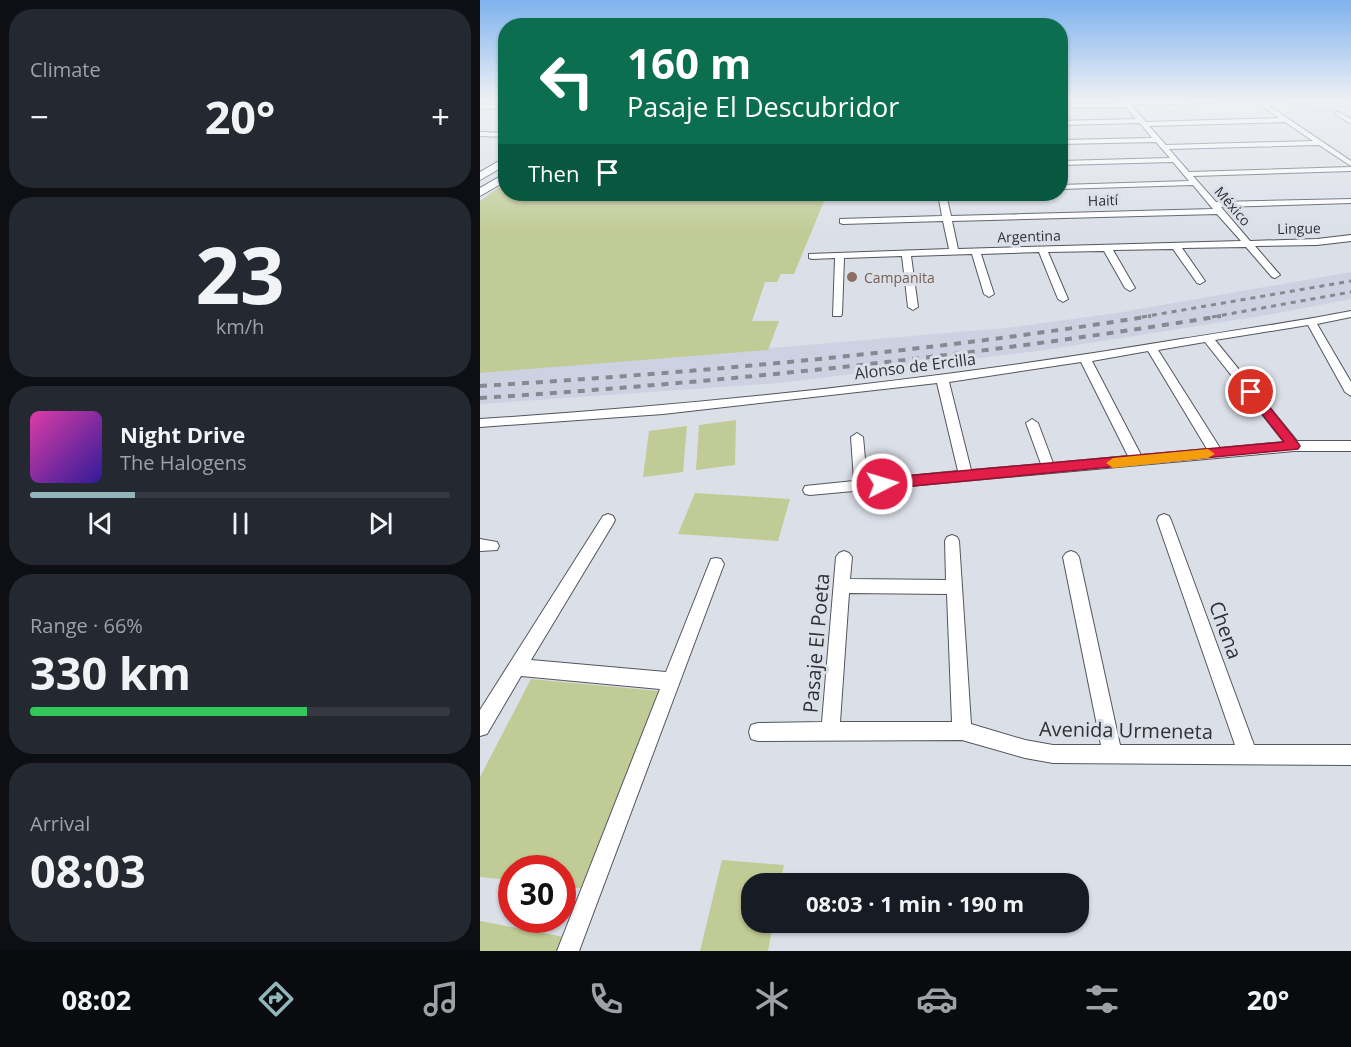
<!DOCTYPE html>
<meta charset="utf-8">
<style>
:root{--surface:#171b24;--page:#242831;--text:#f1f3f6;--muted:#9ea1a6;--line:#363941;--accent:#92b5ba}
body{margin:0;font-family:"Open Sans",sans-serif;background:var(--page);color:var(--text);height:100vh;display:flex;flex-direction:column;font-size:22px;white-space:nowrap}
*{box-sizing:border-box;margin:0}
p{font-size:20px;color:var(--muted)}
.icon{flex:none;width:33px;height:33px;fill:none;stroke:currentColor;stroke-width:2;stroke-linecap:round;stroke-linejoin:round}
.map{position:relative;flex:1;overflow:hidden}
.drawer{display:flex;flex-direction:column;gap:9px;padding:9px;background:#0d0f14;width:480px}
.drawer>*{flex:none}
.banner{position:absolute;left:18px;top:18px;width:570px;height:183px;border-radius:24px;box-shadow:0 2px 4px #0004;background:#0b6e4f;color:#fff;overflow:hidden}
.speed{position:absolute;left:18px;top:855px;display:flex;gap:12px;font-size:30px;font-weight:700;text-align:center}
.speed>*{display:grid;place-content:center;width:78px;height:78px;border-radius:50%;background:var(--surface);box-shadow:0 2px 4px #0004;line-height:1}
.speed .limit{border:9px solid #d22;background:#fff;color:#111}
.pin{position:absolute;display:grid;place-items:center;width:51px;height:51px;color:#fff;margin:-26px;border:3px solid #fff;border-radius:50%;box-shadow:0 2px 6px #0007}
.me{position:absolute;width:66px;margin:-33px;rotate:85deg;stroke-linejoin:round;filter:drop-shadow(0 0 4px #0008)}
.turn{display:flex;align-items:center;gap:21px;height:126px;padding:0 30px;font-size:27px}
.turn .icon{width:78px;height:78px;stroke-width:2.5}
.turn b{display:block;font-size:42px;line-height:51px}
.then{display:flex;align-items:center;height:57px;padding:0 30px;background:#0003;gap:12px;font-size:22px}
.big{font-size:45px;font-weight:700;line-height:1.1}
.drawer .tile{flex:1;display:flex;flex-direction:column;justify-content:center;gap:9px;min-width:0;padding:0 21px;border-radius:24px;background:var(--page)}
.drawer .dial{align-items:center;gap:0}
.dial b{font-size:78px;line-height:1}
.song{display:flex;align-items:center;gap:18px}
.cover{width:72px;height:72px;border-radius:9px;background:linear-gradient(135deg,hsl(320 70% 55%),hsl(250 70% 35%))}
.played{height:6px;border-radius:3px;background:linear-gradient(90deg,var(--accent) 25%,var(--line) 25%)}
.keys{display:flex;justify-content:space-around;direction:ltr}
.heat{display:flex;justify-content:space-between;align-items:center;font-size:33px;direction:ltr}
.charge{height:9px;border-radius:4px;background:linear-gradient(90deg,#34c759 66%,var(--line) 0)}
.trip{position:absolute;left:261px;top:873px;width:348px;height:60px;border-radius:24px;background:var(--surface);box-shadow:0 2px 4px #0004;font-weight:700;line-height:60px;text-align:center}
.tabs{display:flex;height:96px;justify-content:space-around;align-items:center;background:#090b0e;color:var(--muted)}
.tabs .icon{width:42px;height:42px}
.tabs .selected{color:var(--accent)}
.tabs b{font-size:27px;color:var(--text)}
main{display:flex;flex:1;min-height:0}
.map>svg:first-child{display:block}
.built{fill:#ccd2e2}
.green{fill:#c1cb95}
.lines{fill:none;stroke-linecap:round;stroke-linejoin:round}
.minor-casing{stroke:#53565e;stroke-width:2}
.secondary-casing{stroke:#53565e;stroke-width:2}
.minor{fill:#fff;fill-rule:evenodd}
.secondary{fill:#fff;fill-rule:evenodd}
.rail-far1{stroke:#878990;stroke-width:3;stroke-dasharray:5 5;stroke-linecap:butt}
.rail{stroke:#878990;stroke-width:4;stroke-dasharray:7 7;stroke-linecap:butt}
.route{fill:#e11d48;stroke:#92132f;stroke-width:1.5}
.slow{fill:#f59e0b}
.education-dot{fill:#8d6e63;stroke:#dbdfe8;stroke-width:2}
.labels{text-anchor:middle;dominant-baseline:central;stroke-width:6;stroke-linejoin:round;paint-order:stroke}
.far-street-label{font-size:14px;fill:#2f3034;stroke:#dbdfe8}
.far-education-label{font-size:14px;fill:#785e54;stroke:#dbdfe8;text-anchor:start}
.street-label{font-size:16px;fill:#2f3034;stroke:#dbdfe8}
.near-street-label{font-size:20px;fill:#2f3034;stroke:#dbdfe8}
</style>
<main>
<section class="drawer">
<div class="tile"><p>Climate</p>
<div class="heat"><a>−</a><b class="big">20°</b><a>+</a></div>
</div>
<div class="tile dial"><b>23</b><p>km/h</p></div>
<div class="tile">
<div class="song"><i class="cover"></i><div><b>Night Drive</b><p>The Halogens</p></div></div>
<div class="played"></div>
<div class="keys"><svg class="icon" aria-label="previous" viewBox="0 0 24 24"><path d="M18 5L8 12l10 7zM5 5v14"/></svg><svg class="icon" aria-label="pause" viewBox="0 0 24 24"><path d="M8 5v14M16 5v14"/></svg><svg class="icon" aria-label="next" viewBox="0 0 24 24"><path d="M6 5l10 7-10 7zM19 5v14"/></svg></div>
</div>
<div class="tile"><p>Range · 66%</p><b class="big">330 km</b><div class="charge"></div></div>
<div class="tile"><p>Arrival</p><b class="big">08:03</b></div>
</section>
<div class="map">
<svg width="871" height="951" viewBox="0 0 871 951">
<rect width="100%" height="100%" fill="#dbdfe8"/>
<path class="built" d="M797,101h74v10l-41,2z
M871,272v27l-84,16 -222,35 -265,33 -300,21v-31l526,-45 111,-15z"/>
<path class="green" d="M25,183l1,11h321l-33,80h-13l-4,8h-12l-13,39h27l-11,29 -288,23v-172z
M256,420l-1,45 -39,5 3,-45z
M207,426l-4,46 -40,5 6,-46z
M215,493l95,6 -12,42 -100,-7z
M51,679l128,12 -73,198 -23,-3 -1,-18h-50l-1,12 -31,-3v-100z
M242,860l62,5 -4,18 -28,1v38l21,1 -5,28h-68z
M0,921l84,16 -6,14h-78z"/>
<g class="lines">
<g class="minor-casing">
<path id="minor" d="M641,101h96l-3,2 -83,2 15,17 133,-4 -24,-17h7l89,60v5l-32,-21 -150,4 20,23 162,-5v4l-158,5 23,26 135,-3v4l-130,4 29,34 67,-2 34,-4v6l-34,4 -62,1 25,29 -5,3 -3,-1 -26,-30 -64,1 23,33 -5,3 -3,-1 -24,-34 -60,1 22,38 -5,3 -5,-3 -21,-37 -56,1 20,47 -5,3 -5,-3 -19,-47 -58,2 13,40 -5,3 -5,-3 -12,-40 -61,2 7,51 -5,3 -5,-3 -6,-51 -58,2 -2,56 -1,2h-8l2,-58 -23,1 -3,-1v-4l140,-5 -6,-28 -100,3 -3,-1v-4l102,-3 -4,-22h8l5,22 262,-7 -20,-24 -133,4v-4l129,-4 -16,-19 -113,3v-4l110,-3 -14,-16 -96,2v-4l92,-2 -12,-15 -80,2v-4l76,-2 -10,-12 -66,1v-4l63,-1zM805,122l28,19 -147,4 -17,-19zM737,214l24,27 -283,8 -6,-28z
M0,104l26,2v4l-26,-2z
M855,112h4l12,7v5l-16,-10z
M0,132l26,1v4l-26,-1z
M871,311v6l-34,7 34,58v14l-6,-4 -37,-67 -93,15 82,101h54v10h-57l-484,44 -5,-1 -2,-4 2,-4 49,-5 -3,-44 6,-4 6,4 4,43 91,-9 -21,-88 -274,31 -183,13v-8c235,-15 469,-41 701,-80 57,-9 114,-17 170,-28zM725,342l79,100 -64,6 -62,-98zM668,351l59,98 -66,6 -49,-94zM601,362l47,94 -75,7 -15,-40 -6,-4 -6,4 15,41 -70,6 -22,-88z
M128,514l5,2 2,4 -2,4 -82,136 135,12 45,-113 5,-1 5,1 3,5 -145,387h-22l103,-262 -139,-13 -34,58 -7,2v-26l123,-194z
M684,514l5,2 2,4 83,225h97v20l-298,-2 -28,-5 -63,-18 -204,1 -7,-2 -2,-7 2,-7 7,-2 64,-1 14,-165 3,-4 5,-2 5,2 3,4 -2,22 96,1 -1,-39 2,-4 5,-2 5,2 2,4 12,183 54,16 28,5h48l-38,-188 3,-4 5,-2 5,2 3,4 41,188h115l-78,-225 2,-4zM369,593l98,1 5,128h-112z
M0,539l17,3 2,4 -2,4 -17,1z"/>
</g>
<g class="secondary-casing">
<path id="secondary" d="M26,157v8l-26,15v-8z
M26,173v8l-26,15v-8z"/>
</g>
<use href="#minor" class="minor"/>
<use href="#secondary" class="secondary"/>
<path class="rail-far1" d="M662,317l209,-36
M732,317l139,-25"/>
<path class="rail" d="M0,386c225,-14 449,-34 671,-70
M0,398c248,-16 495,-42 741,-82"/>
</g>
<linearGradient id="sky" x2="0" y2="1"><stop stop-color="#7fb2ee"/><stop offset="0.43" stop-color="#eff1f5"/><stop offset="1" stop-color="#eff1f5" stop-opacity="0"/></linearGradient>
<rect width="871" height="234" fill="url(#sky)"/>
<path class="route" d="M771,388l4,1 43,54 2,3 -2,3 -416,40 -7,-5 7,-6 402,-36 -39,-50z"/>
<path class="slow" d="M728,449l7,5 -7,4 -95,10 -7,-5 7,-5z"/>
<circle class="education-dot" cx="372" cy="277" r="6"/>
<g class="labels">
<g class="far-street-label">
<text transform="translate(623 200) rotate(-2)">Haití</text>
<text transform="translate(753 206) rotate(49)">México</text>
<text transform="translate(819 228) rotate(-1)">Lingue</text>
<text transform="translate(549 236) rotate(-2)">Argentina</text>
</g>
<g class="far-education-label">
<text x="384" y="277">Campanita</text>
</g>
<g class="street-label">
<text transform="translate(435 366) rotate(-7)">Alonso de Ercilla</text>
</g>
<g class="near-street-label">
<text transform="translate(746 630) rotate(70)">Chena</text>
<text transform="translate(336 643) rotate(-85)">Pasaje El Poeta</text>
<text transform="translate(646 730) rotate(1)">Avenida Urmeneta</text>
</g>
</g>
</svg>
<div class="speed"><div class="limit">30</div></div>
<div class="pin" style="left:771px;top:392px;background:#d93025"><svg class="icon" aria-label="arrive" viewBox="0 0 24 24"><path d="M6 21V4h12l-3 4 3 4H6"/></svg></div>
<svg class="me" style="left:402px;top:484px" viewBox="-20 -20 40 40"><circle r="17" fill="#e11d48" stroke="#fff" stroke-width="3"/><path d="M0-11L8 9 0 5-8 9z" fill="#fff"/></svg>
<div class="trip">08:03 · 1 min · 190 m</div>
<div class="banner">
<div class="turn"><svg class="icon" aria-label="left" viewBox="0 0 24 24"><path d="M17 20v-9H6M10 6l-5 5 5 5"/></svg><div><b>160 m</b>Pasaje El Descubridor</div></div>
<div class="then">Then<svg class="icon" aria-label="arrive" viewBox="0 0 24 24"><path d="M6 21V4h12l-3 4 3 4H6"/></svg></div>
</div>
</div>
</main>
<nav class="tabs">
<b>08:02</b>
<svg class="icon selected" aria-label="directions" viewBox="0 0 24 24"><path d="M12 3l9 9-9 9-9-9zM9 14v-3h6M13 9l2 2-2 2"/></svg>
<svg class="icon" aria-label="music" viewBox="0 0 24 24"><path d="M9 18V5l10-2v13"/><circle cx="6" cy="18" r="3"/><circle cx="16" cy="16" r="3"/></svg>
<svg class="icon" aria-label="phone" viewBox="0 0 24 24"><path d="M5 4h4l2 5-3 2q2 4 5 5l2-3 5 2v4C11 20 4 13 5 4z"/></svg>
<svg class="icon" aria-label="climate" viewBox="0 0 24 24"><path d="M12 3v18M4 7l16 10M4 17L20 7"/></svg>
<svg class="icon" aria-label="car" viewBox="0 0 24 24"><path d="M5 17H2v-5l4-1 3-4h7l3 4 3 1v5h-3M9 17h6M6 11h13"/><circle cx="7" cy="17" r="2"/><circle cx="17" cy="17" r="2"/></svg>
<svg class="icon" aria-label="filters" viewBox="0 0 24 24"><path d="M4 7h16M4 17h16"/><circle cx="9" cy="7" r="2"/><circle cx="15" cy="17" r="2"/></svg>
<b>20°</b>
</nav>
